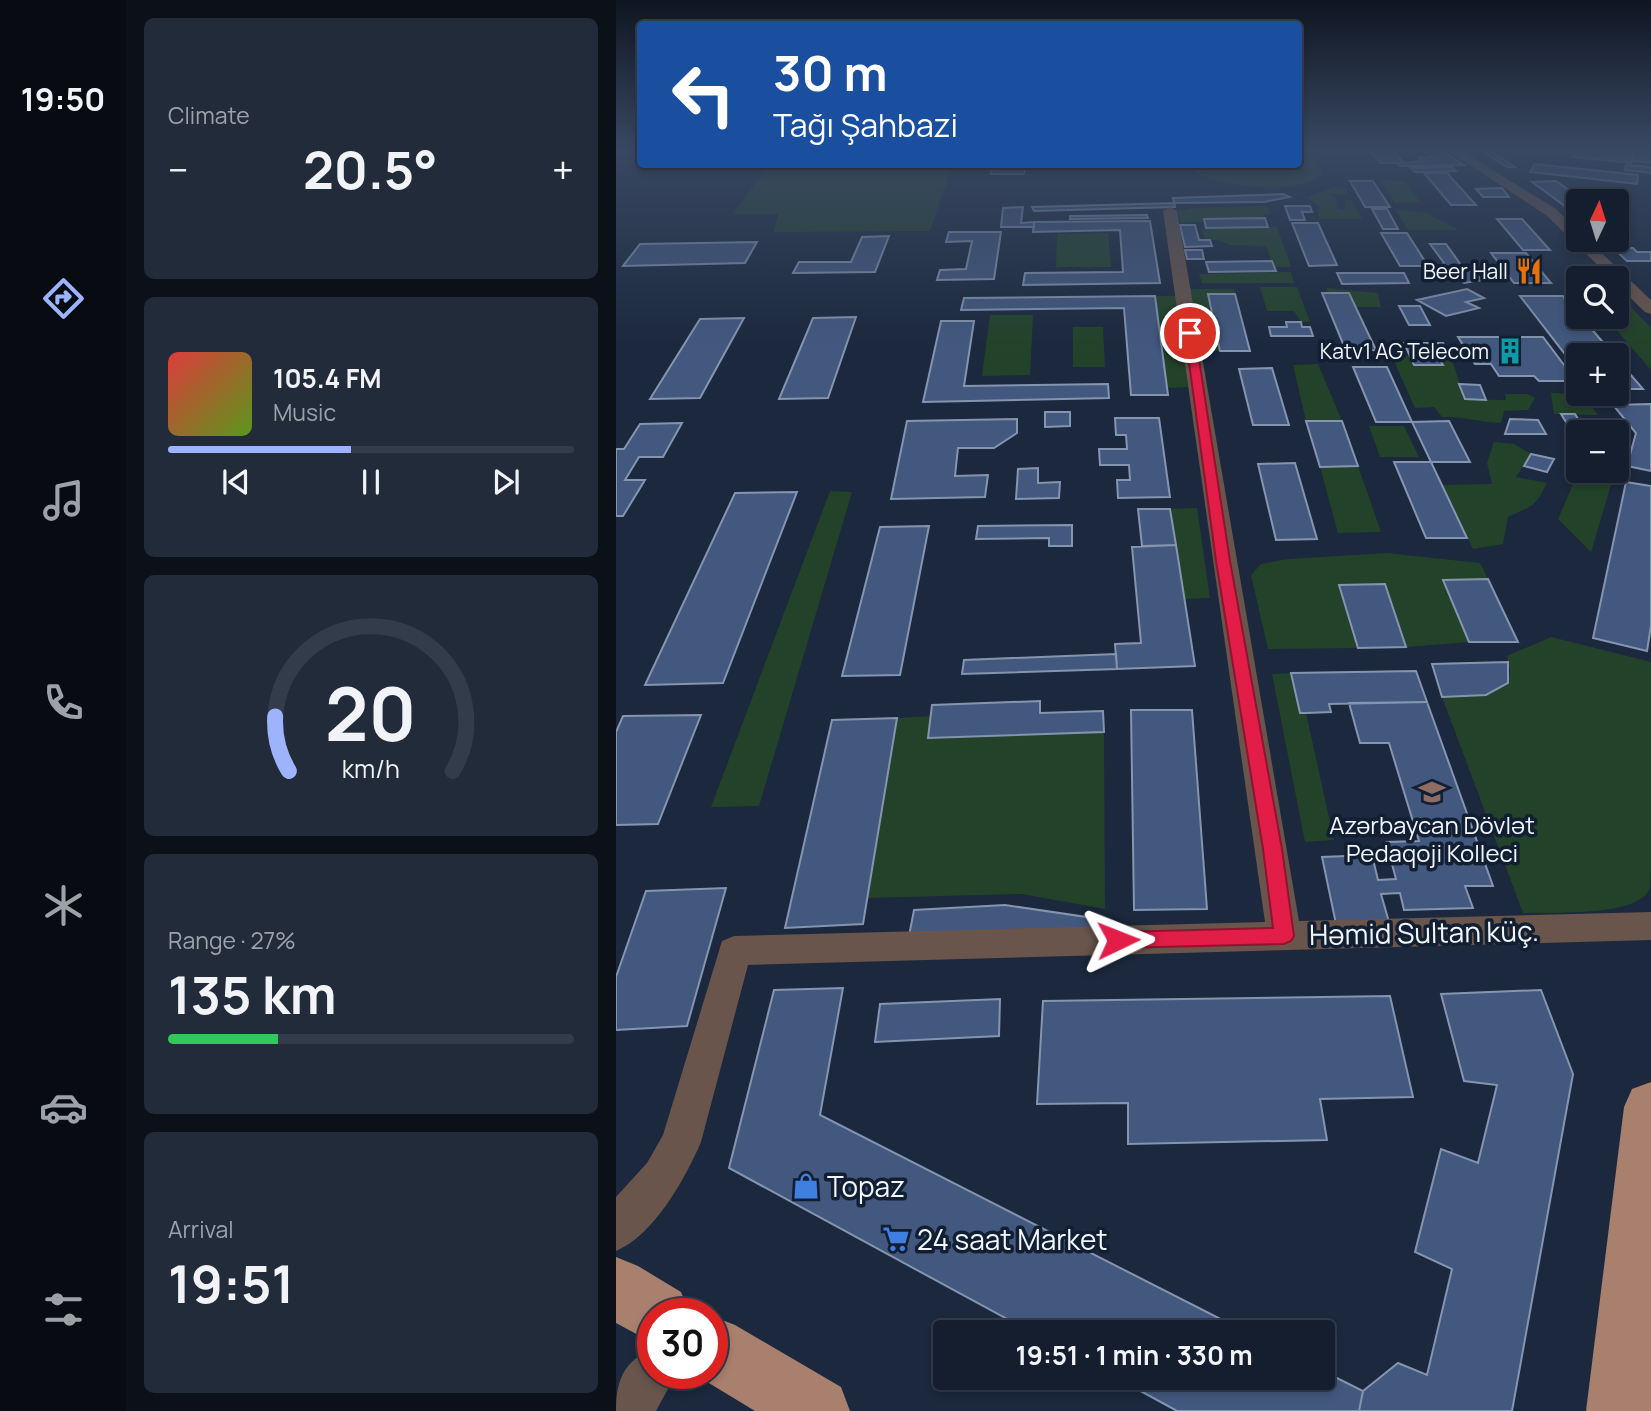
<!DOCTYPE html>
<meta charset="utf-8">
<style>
:root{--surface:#141e2e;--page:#212b3a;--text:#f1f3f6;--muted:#9da2aa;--line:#333c4a;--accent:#9db4fd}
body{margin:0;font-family:Manrope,sans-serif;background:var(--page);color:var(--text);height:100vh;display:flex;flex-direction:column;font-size:26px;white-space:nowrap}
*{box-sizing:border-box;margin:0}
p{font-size:23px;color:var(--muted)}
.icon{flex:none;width:38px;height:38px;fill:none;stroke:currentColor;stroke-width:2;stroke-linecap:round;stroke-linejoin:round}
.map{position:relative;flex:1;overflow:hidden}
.details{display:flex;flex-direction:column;gap:18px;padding:18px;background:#0b1019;width:490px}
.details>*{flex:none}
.top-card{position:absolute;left:21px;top:21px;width:665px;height:147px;border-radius:7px;box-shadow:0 4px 10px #0003,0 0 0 2px var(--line);background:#1a4fa0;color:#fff;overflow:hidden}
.needle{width:46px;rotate:4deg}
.tools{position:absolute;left:950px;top:189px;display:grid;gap:14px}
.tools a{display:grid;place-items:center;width:63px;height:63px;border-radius:7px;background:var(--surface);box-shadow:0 4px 10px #0003,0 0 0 2px var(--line);font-size:35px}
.speed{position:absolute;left:21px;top:1298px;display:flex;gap:14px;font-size:35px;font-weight:700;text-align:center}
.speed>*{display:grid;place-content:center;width:91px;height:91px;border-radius:50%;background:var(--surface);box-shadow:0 4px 10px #0003,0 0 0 2px var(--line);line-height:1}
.speed .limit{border:10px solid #d22;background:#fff;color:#111}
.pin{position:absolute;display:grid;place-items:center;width:60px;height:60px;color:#fff;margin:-30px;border:4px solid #fff;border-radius:50%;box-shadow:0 2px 7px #0007}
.me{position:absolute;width:77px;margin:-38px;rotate:88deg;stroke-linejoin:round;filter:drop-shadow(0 0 5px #0008)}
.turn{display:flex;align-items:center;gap:24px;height:147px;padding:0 21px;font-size:32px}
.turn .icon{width:91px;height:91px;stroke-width:2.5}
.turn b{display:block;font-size:49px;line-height:60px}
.big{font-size:52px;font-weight:700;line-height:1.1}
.details .card{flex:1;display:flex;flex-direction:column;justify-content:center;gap:10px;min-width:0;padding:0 24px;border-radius:10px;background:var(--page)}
.details .dial{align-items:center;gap:0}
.dial svg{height:182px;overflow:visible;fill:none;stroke:var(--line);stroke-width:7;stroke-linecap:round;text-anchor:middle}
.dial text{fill:var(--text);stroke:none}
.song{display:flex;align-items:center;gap:21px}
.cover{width:84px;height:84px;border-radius:10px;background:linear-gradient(135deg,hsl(0 70% 55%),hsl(90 70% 35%))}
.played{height:7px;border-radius:4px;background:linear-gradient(90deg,var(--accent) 45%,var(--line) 45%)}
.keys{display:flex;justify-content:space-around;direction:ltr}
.heat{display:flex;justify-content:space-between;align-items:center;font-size:38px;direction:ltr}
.charge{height:10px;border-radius:5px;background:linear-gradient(90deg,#34c759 27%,var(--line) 0)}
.trip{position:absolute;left:317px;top:1320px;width:402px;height:70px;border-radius:7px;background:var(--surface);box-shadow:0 4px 10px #0003,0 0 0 2px var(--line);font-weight:700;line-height:70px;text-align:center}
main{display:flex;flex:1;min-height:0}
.menu{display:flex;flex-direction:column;width:126px;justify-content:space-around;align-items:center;background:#080c12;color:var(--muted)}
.menu .icon{width:49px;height:49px}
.menu .on{color:var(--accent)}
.menu b{font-size:32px;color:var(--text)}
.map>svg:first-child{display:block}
.green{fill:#224329}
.building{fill:#42587e;stroke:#8595af;stroke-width:2}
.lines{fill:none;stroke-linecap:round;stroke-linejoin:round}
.street{fill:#69554b;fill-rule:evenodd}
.primary{fill:#a9806d;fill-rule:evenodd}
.route{fill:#e11d48;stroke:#92132f;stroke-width:2}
.labels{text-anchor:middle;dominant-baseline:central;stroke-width:7;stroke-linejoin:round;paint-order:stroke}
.far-poi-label{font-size:21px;fill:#f0f5fe;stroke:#121e32;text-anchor:end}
.poi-label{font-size:24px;fill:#f0f5fe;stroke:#121e32}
.near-street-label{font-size:28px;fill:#f0f5fe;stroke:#121e32}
.near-poi-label{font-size:28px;fill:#f0f5fe;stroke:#121e32;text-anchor:start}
</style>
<main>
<nav class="menu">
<b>19:50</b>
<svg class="icon on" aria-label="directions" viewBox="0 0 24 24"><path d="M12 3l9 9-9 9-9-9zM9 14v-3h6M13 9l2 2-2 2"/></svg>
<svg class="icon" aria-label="music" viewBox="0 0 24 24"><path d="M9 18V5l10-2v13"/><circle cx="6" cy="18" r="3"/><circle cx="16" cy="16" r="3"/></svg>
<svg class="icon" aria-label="phone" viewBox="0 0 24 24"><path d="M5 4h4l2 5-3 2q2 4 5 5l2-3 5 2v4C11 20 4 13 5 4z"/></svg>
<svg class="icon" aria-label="climate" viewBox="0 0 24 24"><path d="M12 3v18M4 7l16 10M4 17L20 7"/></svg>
<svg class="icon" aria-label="car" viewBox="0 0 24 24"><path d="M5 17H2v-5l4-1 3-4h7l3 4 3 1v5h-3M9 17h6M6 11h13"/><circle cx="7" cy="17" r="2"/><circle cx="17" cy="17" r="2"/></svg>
<svg class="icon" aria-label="filters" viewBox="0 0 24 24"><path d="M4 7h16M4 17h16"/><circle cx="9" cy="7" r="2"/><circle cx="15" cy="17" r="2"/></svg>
</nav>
<section class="details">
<div class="card"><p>Climate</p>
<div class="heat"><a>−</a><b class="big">20.5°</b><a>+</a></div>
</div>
<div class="card">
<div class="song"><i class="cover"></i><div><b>105.4 FM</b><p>Music</p></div></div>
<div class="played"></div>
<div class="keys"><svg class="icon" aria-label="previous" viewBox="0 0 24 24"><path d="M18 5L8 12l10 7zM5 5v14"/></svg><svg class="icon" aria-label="pause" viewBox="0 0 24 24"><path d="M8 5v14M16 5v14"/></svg><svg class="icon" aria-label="next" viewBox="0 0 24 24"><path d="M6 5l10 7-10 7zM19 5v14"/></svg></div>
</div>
<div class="card dial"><svg viewBox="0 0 100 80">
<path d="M14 69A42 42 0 1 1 86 69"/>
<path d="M14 69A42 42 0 0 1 8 45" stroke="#9db4fd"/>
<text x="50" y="56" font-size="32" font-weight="700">20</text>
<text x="50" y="72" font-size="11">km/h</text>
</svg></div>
<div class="card"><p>Range · 27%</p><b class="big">135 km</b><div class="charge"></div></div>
<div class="card"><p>Arrival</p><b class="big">19:51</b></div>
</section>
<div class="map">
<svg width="1035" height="1411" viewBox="0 0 1035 1411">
<rect width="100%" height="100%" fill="#1b283d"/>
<path class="green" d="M683,150h12l12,23c-24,25 -99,13 -127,0l-2,-8 104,-1z
M153,165v-1l183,1 -22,66 -156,1 4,-18h-45z
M763,179l26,3 16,21h-26z
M719,187l12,2 1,5 -19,1 7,2 1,12 8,1v-9l6,-1 11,19h-42l-3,-9 3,-2 -13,-11z
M651,206l4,8h-8l2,4 -84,5 -3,-12 14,-3z
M779,209l31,4 33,17h-51z
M661,227l14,40h-17l-8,-21 -36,-1 -12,-5h-13l-3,-11z
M492,233l3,34h-55l1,-33z
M675,272l3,11h-92l-3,-9z
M644,287h37l13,35h-9l-7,-11h-27z
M710,288l52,5 3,14h-26l-6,-14h-21z
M574,289h44l1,5h-27l12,57h-19z
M539,296h21l12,91 -21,1z
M1001,300l11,4 23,24v42l-38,-44 -2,-9h6z
M374,315h43l-3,60 -48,1z
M457,327h30l2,40h-32z
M794,355l5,10h27l-4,-8h13l14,42 41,1 -1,-6h22l8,4 -7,12 -24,1 -3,12c-21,-1 -39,-7 -59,-6l-8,-10 -19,1 -21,-47z
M702,364l24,57h-36l-13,-56z
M935,393l31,1 16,21 -44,-1z
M753,426h35l15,31h-39z
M878,442l20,2 17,10 -15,23 31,6c-13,26 -14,22 -39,34l-5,27 -30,5 -31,-64 50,-1 -5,-21z
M962,452v19h33l3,4 -23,77 -33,-33 19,-44z
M742,466l23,66 -43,1 -18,-66z
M214,491l22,1 -93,314 -48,1z
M581,508l13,90 -26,1 -14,-90z
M771,553l93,10 8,16 -44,1 25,62 -63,5 -21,-63h-45l18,64 -90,1 -17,-74 10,-11 27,-5z
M935,637l100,25v212c-1,4 0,12 -2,16 -13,27 -99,22 -126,23l-81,-216 44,-2 22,-12 2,-12 -3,-15z
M675,673l8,40h7l28,127 -29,2 -33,-168z
M315,716l-2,22 175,-6 1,177 -83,-15 -155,4 30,-180z"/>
<path class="building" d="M753,150h24l11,13h-24z
M812,150h12l24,15 -64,1 -2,-3 25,-2 -5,-4h14l-8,-6z
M864,150h9l26,17h-8z
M960,150l24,1 35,-1 -4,13 -59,-6z
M1019,150h16v13l-20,-2z
M377,164h33l-2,10h-33z
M919,164l103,11 -1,9 -107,-12z
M1010,165l25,2v6l-26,-3z
M836,167l4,4 -41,1 -4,-4z
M808,173h23l29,32h-25z
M734,181h23l17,26h-25z
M940,181l28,20h-6v9h-8l-38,-28z
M886,188l7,9h-26l-7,-8z
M667,194l7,3 -26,5 -90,1 -1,-5z
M558,203l1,4 -141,4 -2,-4z
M669,206h25l2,6h-10l3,8h-15z
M407,207l-2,16 13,-1v5h-33l2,-19z
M756,209h15l11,20h-15z
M531,215l1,3 -78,1v-3z
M649,218l3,9 -62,1 -2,-9z
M881,219h25l28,31h-27z
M534,221l10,62 -137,2 2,-12 98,-1 -3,-42 -87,2 1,-10z
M676,223h26l19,42 -28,1z
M564,225h15l4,15h11l2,6 -27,1z
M333,232h52l-7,47 -57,1 3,-10 26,-1 6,-28 -26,1z
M765,233h26l21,33h-28z
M273,236l-14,36 -82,1 6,-11h52l11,-25z
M141,242l-12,21 -122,3 17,-22z
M814,244h16l15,21 22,15 -19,3 -23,-18 3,-2z
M997,248h20l4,4h14v9h-24z
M569,250h17l2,9h-17z
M875,253h35l25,30h-37z
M656,261l4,10 -67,1 -3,-10z
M721,273h67l5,10 -67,1z
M851,289l17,9 -18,4 13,6 -33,8 -29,-16z
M706,293h27l27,57 -30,1z
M592,294h27l15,57h-30z
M539,296l13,99h-37l-7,-87 -163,2 3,-12z
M904,296h43l51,59h-36v16z
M783,306h21l10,19h-21z
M240,317l-28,81 -49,1 34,-81z
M128,318l-44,80 -50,1 50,-80z
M325,321h33l-10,65 144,-2 1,14 -186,4z
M670,322h15l1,5h8l3,9h-42l-2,-9h18z
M842,337h85l33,44h-37l-5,-5h-35l-8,-12h-16z
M788,343h39l8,14h-13l5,8h-29z
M1001,359l26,30h-26z
M737,367h34l25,55h-36z
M656,368l17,57h-36l-14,-56z
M843,384l21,1 6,15 -21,-1z
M1035,404v67l-24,-5 9,-33 -23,-28z
M429,412h25v14l-25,1z
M945,414h14l10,16h-14z
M499,418h44l11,79 -52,1 -1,-18h13l-1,-15h-29l-1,-16h28l-1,-14h-10z
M401,419v14l-23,15h-36l-3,28 33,-1 -3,22 -94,2 16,-78z
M894,419l28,1 8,14h-41z
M690,421h36l16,45 -38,1z
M833,421l21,41h-39l-19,-40z
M66,423l-19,34h-24l-14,23h20l-22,36h-7v-67h8l16,-25z
M915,454l23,5 -7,13 -23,-6z
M778,462h37l36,76h-41z
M679,463l22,76 -41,1 -18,-76z
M422,468v15l22,-1 -1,16 -43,1 2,-30z
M1010,482l25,4v140l-4,25 -54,-13z
M181,492l-74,191 -78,2 90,-192z
M522,509h32l6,36 -34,1z
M456,525v21h-23v-8l-73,1 2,-13z
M313,526l-29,149 -58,1 38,-149z
M560,545l19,121 -78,3 -2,-25 26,-1 -9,-96z
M872,579l30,63h-49l-26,-62z
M769,584l21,63 -48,1 -19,-63z
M500,654l1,15 -155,5 2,-14z
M892,662v21l-22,12 -44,2 -10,-33z
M800,671l11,31 -98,2 2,8 -25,1h-6l-9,-40z
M424,701v12l63,-2 1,21 -176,6 4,-33z
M811,702l66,184h-28l8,22 -69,2 -4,-17 -19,1 8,28 -53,2 -14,-67 50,-2 6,25 18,-1 -10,-37 33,-1 -30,-98h-29l-11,-40z
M515,710h61l15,199 -73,1z
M85,715l-43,109 -42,1v-93l7,-16z
M281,718l-34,206 -78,4 47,-208z
M110,888l-39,138 -71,4v-53l30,-86z
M389,905l88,13 2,15 -186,3 5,-26z
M227,988l-23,127 426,217h-215l-302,-164 45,-178z
M925,990l32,84 -61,337h-153l4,-20 35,-28 29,12 25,-106 -37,-17 26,-103 37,14 19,-78 -33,-4 -23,-87z
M774,996l23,101 -93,2 7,41 -199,4v-41l-91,1 6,-103z
M384,999l-1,37 -124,6 5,-38z
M707,1371l40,20 -4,20h-182l-62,-34h208z"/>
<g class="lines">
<path class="street" d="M831,150h13l96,59 22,22v9h10l63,60v14l-6,-2 -28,-27v-7h-6l-65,-63z
M554,207l7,4 122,710 352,-9v28l-903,25 -47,177c-16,37 -47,93 -85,109v-54l31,-34 16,-28 59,-194 12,-5 531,-14 -102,-711z
M37,1349v25h23l-20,37h-40c0,-30 7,-50 37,-62z"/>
<path class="primary" d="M1035,1082v329h-65l38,-304 8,-18z
M0,1257l22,9 43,26 9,22h-37v29l-37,-20z
M96,1316l23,9 106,62 9,24h-95l-61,-37h18z"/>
</g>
<linearGradient id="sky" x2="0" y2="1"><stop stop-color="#0f1622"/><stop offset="0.43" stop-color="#394862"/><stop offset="1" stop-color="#394862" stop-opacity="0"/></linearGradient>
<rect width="1035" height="347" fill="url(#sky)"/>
<path class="route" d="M574,330l5,3 35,228 52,288 12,87 -3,5 -7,3 -166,4 -7,-2 -3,-6 3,-6 7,-2 155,-4 -10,-79 -47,-288 -31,-228z"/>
<defs>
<g id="restaurant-bare" transform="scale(2.1)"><path d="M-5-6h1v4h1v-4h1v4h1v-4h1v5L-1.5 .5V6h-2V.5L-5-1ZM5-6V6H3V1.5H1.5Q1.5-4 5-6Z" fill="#e8710a" stroke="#121e32" stroke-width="2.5" paint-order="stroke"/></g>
<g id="building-bare" transform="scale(2.1)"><path d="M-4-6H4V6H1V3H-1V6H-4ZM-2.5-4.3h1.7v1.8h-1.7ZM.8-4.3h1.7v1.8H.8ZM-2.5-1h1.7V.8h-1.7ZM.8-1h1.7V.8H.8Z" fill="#0f9aa8" stroke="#121e32" stroke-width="2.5" paint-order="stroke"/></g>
<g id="university-bare" transform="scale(2.1)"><path d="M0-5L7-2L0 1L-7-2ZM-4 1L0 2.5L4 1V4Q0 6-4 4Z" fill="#8d6e63" stroke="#121e32" stroke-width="2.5" paint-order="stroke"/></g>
<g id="shop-bare" transform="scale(2.1)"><path d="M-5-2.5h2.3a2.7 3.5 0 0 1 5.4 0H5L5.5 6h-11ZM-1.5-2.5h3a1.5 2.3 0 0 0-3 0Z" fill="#3f7fe0" stroke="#121e32" stroke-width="2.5" paint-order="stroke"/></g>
<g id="supermarket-bare" transform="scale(2.1)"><path d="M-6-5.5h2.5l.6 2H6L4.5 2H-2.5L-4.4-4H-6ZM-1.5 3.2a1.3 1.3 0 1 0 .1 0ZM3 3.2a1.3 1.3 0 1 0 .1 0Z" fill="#3f7fe0" stroke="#121e32" stroke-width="2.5" paint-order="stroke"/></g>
</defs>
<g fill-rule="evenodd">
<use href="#restaurant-bare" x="913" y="271"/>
<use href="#building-bare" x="894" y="351"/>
<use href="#university-bare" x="816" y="792"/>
<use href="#shop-bare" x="190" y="1186"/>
<use href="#supermarket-bare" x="280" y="1239"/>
</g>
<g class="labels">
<g class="far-poi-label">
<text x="892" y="271">Beer Hall</text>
<text x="873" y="351">Katv1 AG Telecom</text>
</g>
<g class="poi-label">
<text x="816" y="824">Azərbaycan Dövlət<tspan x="816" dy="28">Pedaqoji Kolleci</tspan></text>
</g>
<g class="near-street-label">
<text transform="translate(808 932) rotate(-1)">Həmid Sultan küç.</text>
</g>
<g class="near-poi-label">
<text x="211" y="1186">Topaz</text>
<text x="301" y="1239">24 saat Market</text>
</g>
</g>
</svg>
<div class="tools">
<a><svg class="needle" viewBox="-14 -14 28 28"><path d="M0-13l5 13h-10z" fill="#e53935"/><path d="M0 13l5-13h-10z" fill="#9da2aa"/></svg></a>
<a><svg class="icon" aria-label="search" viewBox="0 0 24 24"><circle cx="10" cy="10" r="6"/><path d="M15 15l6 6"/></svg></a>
<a>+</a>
<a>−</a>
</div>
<div class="speed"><div class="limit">30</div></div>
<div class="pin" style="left:574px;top:333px;background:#d93025"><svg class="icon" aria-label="arrive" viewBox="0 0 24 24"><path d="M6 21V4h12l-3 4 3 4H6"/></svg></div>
<svg class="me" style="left:502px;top:940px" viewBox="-20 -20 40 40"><path d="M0-17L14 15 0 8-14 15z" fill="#e11d48" stroke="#fff" stroke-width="4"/></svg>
<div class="trip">19:51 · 1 min · 330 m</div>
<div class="top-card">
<div class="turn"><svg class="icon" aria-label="left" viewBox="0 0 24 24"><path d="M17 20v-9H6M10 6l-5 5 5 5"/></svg><div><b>30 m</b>Tağı Şahbazi</div></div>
</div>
</div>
</main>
